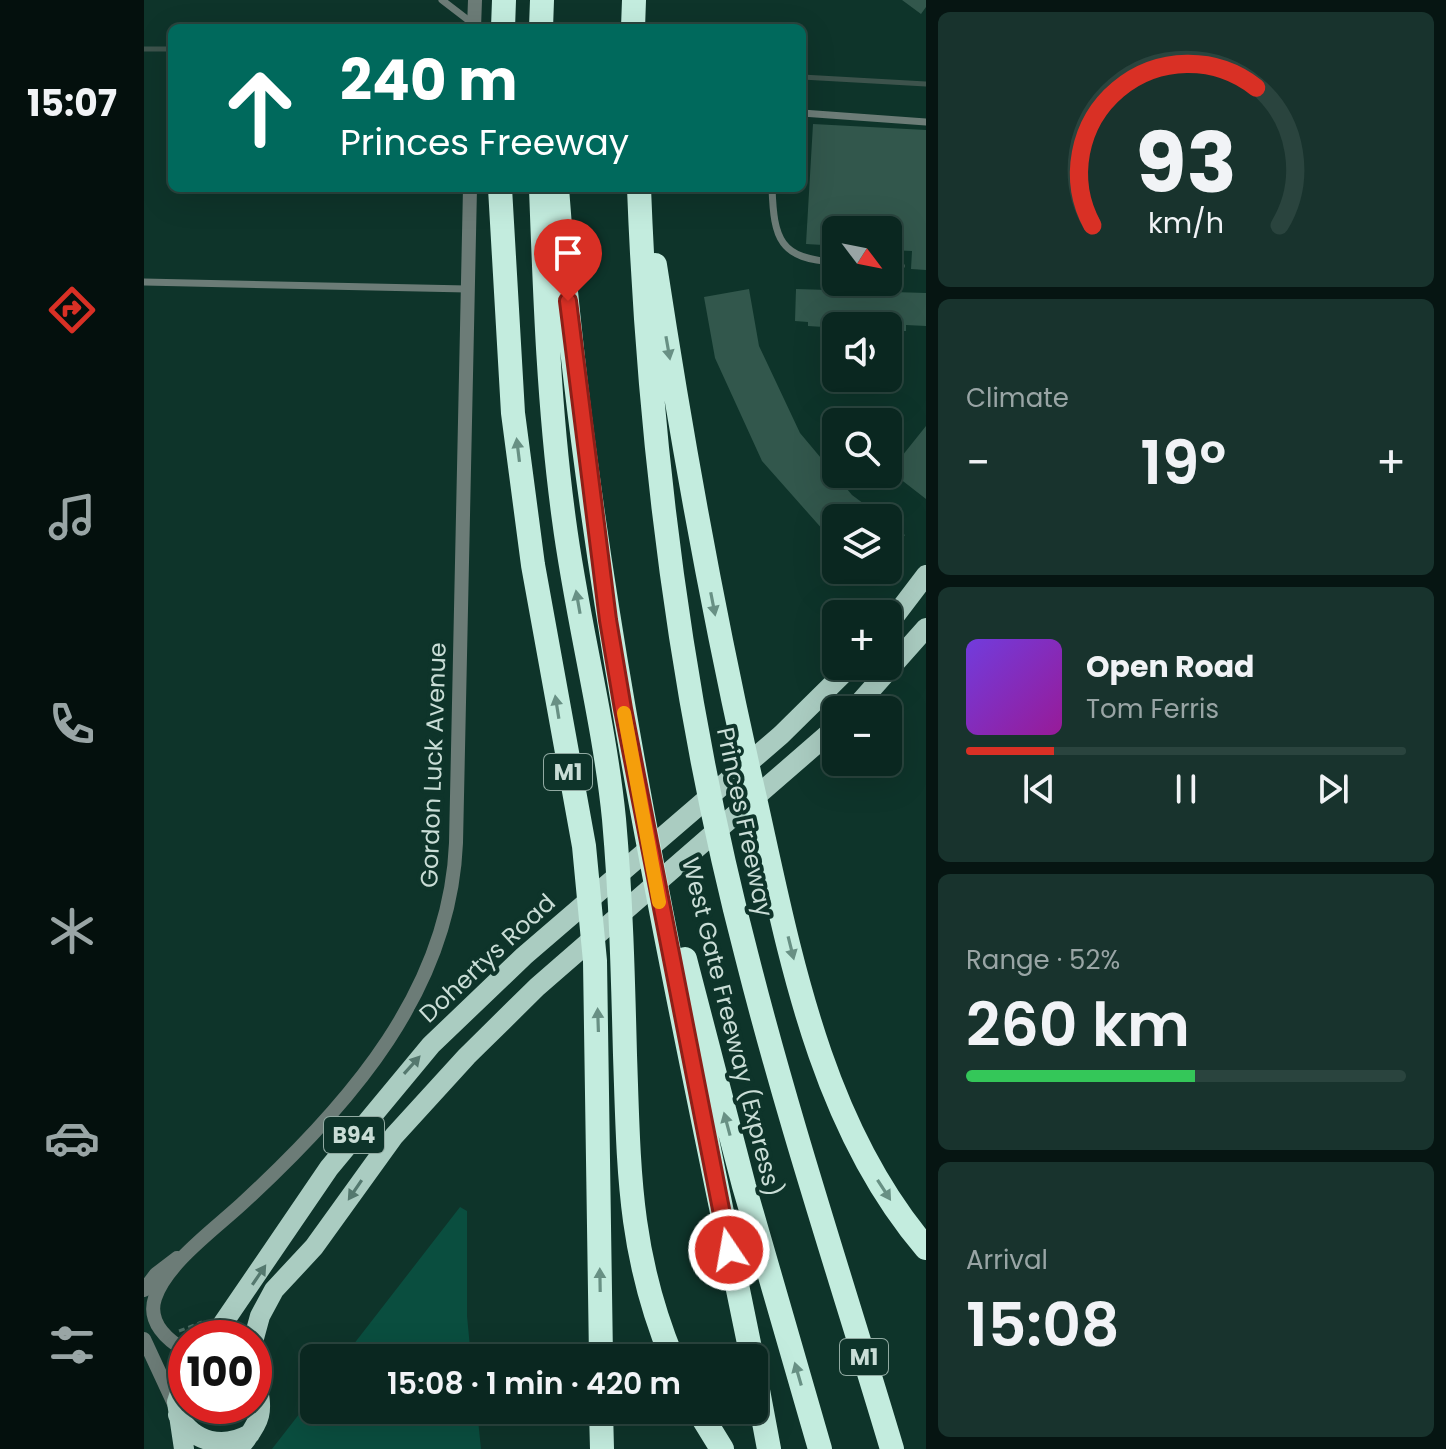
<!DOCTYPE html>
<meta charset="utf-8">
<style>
:root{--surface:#0a2720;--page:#18332d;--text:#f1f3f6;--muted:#99a5a5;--line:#2a443e;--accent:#d93025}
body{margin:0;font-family:Poppins,sans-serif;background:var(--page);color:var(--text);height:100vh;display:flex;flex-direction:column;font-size:30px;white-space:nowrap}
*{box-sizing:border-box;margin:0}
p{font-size:26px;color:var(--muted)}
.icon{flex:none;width:44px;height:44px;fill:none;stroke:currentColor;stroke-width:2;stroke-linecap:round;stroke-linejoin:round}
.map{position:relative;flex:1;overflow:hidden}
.drawer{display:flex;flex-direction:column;gap:12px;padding:12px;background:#061512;width:520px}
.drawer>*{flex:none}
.top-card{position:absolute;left:24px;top:24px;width:638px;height:168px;border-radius:12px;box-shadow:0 8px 32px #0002,0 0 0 2px var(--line);background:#00695c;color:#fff;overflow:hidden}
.needle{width:52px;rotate:122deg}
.fabs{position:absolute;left:678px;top:216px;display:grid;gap:16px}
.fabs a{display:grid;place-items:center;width:80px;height:80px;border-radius:12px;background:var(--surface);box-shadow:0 8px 32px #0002,0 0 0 2px var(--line);font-size:40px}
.speed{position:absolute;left:24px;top:1320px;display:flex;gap:16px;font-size:40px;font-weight:700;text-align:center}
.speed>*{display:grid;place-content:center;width:104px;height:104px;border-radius:50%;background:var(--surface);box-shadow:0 8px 32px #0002,0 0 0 2px var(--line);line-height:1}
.speed .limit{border:12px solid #d22;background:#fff;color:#111}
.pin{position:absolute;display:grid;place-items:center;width:68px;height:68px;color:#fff;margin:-82px -34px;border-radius:50% 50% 50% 0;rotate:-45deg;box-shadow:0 0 8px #0007}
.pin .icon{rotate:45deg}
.me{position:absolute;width:88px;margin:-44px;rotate:348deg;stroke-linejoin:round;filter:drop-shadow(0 0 6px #0008)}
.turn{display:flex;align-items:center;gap:28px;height:168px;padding:0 40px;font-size:36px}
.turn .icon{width:104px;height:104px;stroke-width:2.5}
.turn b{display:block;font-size:56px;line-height:68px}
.big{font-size:60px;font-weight:600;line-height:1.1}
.drawer .tile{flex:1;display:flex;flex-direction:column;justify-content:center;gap:12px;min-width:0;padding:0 28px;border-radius:12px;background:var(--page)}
.drawer .dial{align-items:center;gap:0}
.dial svg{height:208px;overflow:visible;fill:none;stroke:var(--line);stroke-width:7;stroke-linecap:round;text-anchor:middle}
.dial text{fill:var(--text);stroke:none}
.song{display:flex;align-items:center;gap:24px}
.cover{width:96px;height:96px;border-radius:12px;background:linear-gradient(135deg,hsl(260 70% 55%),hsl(300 70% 35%))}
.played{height:8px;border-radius:4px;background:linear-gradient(90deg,var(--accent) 20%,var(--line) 20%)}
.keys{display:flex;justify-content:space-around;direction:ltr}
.heat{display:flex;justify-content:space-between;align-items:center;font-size:44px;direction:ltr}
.charge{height:12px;border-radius:6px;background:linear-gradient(90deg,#34c759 52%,var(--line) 0)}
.trip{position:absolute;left:156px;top:1344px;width:468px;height:80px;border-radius:12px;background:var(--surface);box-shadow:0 8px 32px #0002,0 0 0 2px var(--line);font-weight:600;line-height:80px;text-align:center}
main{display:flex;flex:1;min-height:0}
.tabs{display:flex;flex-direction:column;width:144px;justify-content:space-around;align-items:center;background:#04100d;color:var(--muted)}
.tabs .icon{width:56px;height:56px}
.tabs .current{color:var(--accent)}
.tabs b{font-size:36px;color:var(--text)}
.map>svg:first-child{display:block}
.green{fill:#0a4e3f}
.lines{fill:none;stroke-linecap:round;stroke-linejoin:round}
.stream{stroke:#3d534c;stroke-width:5}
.building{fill:#32574c}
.path{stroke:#4b6b62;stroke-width:3;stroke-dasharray:6 4;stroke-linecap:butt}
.lane{stroke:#6c7c77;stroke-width:7}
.street{stroke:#6c7c77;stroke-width:14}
.primary{stroke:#aaccc1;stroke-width:20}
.highway{stroke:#c3ecde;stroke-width:24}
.oneway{fill:#689084}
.oneway2{fill:#54786e}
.route-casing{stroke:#8d1f18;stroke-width:20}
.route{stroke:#d93025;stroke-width:14}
.slow{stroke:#f59e0b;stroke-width:14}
.labels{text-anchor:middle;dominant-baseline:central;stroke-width:8;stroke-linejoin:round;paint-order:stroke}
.shield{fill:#0e342a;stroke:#91aaa2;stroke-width:2}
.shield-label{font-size:22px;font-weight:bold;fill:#c9ddd6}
.street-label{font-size:24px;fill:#c9ddd6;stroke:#0e342a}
</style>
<main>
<nav class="tabs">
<b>15:07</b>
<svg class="icon current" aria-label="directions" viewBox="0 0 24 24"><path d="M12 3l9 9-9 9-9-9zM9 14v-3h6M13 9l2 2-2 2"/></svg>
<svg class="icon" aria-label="music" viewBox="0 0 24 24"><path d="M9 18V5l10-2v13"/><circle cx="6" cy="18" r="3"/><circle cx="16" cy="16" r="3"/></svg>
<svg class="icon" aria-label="phone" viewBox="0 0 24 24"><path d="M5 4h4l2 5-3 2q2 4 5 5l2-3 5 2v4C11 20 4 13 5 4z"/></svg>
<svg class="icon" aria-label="climate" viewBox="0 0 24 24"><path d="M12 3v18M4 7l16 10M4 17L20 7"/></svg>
<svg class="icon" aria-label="car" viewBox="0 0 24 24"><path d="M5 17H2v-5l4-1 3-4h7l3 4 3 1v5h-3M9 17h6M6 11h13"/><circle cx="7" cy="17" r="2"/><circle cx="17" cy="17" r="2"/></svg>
<svg class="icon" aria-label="filters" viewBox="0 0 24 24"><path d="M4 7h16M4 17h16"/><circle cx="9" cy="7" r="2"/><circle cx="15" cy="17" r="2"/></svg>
</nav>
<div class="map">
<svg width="782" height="1449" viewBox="0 0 782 1449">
<rect width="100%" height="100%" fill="#0e342a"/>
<path class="green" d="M316,1207l7,4v105l4,42h-128z
M170,1395v15h163l4,39h-209z"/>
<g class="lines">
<path class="stream" d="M0,49h28
M658,77l124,7"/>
</g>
<path class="building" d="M758,0h24v7l-5,7z
M669,124l113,6v140l-15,-1 1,-18 -24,-1v-20h-52v25l-14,-1 1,-9 -17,-1z
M605,289l10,57 41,87 52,62 31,23h-47v22l-12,-9 -62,-70 -47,-103 -11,-61z
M652,289l130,4v33l-20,-1v6h-16v-6l-66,-3v5l-16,-1v-4l-13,-1z
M782,426v73l-36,-28z
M744,522l17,13 -17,23z"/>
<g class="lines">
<path class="path" d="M35,1331l23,-9"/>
<path class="lane" d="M298,0l30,23
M658,113l124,9
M628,188c2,51 7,71 64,74
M744,265l13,1
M0,282l323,7"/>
<path class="street" d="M330,28l1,-28
M0,1290l12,-16 21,-16
M0,1339l32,69
M42,1351c-19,-11 -39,-29 -31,-53 12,-36 64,-72 91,-98 104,-96 204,-210 210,-357l14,-655"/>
<path class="primary" d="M744,625l38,-50
M709,710l73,-82
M69,1338l116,-170 102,-123 93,-89 257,-221 70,-69
M110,1338l6,-22 14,-26 40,-43 80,-111 73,-80 70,-69 299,-260
M34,1415c16,28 45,34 72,19
M40,1449l-7,-47 9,-27
M94,1449c30,-35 23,-40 16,-82"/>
<path class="highway" d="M359,28l1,-28
M397,28l1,-28
M489,28l1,-28
M356,188l13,225 20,152 51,281 11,115 6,397
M397,188c4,111 8,222 23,332 13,100 40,199 50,299 7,79 9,157 11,236 4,113 3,196 47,303
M413,188c29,395 116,783 195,1170
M495,188c10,260 42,517 108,769 42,166 96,328 145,492
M511,265c27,177 59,354 99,529 35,156 65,329 172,454
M541,959l59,227 76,263
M610,1369l15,80
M457,1410l1,39
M554,1410l24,39"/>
</g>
<defs><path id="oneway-solid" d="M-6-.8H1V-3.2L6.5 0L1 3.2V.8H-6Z" transform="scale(2)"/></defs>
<g class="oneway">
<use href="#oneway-solid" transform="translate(524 348) rotate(80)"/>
<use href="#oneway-solid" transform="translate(374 450) rotate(-97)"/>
<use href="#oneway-solid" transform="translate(434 602) rotate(-100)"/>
<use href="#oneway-solid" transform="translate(569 604) rotate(79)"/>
<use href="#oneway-solid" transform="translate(413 707) rotate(-99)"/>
<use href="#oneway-solid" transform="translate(647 948) rotate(76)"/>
<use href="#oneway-solid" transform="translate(454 1020) rotate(-92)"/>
<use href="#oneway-solid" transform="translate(583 1124) rotate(-105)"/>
<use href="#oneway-solid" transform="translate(740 1190) rotate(57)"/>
<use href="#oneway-solid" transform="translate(456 1280) rotate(-91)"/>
<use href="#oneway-solid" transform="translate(654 1374) rotate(-106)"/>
</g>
<g class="oneway2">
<use href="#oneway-solid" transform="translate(268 1065) rotate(-48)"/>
<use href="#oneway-solid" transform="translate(211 1190) rotate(124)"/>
<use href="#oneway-solid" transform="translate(115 1275) rotate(-56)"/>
</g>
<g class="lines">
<g class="route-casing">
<path id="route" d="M424,301l40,319 15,89 106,541"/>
</g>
<use href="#route" class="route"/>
<path class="slow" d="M480,713l35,189"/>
</g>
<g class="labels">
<g class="shield">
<rect x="400" y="754" width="48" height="36" rx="6"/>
<rect x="180" y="1117" width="60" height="36" rx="6"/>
<rect x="696" y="1339" width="48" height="36" rx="6"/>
</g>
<g class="shield-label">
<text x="424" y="772">M1</text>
<text x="210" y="1135">B94</text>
<text x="720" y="1357">M1</text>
</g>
<g class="street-label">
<text transform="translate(289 765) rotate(-88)">Gordon Luck Avenue</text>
<text transform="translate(601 822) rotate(78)">Princes Freeway</text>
<text transform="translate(343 958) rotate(-43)">Dohertys Road</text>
<text transform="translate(588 1027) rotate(76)">West Gate Freeway (Express)</text>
</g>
</g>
</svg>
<div class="fabs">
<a><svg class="needle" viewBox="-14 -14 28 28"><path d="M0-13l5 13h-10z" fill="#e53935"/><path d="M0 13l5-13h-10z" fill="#99a5a5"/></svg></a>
<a><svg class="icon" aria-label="sound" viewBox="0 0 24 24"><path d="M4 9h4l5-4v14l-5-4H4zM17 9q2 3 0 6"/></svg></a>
<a><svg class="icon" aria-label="search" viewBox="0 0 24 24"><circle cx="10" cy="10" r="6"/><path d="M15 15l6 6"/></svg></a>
<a><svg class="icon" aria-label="layers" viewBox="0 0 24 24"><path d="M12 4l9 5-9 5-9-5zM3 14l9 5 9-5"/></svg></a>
<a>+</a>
<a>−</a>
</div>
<div class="speed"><div class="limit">100</div></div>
<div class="pin" style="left:424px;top:301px;background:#d93025"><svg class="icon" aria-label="arrive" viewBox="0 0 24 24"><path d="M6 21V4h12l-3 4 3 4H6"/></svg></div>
<svg class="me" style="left:585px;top:1250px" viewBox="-20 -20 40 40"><circle r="17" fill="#d93025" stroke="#fff" stroke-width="3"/><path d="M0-11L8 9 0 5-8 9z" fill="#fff"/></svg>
<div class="trip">15:08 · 1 min · 420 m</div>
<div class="top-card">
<div class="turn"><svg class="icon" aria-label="ahead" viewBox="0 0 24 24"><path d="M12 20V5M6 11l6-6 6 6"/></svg><div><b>240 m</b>Princes Freeway</div></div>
</div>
</div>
<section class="drawer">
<div class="tile dial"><svg viewBox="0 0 100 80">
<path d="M14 69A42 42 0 1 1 86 69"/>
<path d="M14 69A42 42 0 0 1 77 16" stroke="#d93025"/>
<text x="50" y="56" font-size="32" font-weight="700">93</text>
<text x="50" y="72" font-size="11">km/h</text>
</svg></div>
<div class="tile"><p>Climate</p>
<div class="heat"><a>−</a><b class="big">19°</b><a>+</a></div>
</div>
<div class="tile">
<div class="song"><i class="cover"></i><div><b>Open Road</b><p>Tom Ferris</p></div></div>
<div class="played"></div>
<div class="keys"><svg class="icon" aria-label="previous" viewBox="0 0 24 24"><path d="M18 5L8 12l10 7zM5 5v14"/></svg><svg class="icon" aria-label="pause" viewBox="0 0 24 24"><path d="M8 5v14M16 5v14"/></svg><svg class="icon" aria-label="next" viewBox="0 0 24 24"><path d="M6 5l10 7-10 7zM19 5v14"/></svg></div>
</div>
<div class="tile"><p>Range · 52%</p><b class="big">260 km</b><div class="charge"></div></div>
<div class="tile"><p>Arrival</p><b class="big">15:08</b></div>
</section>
</main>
